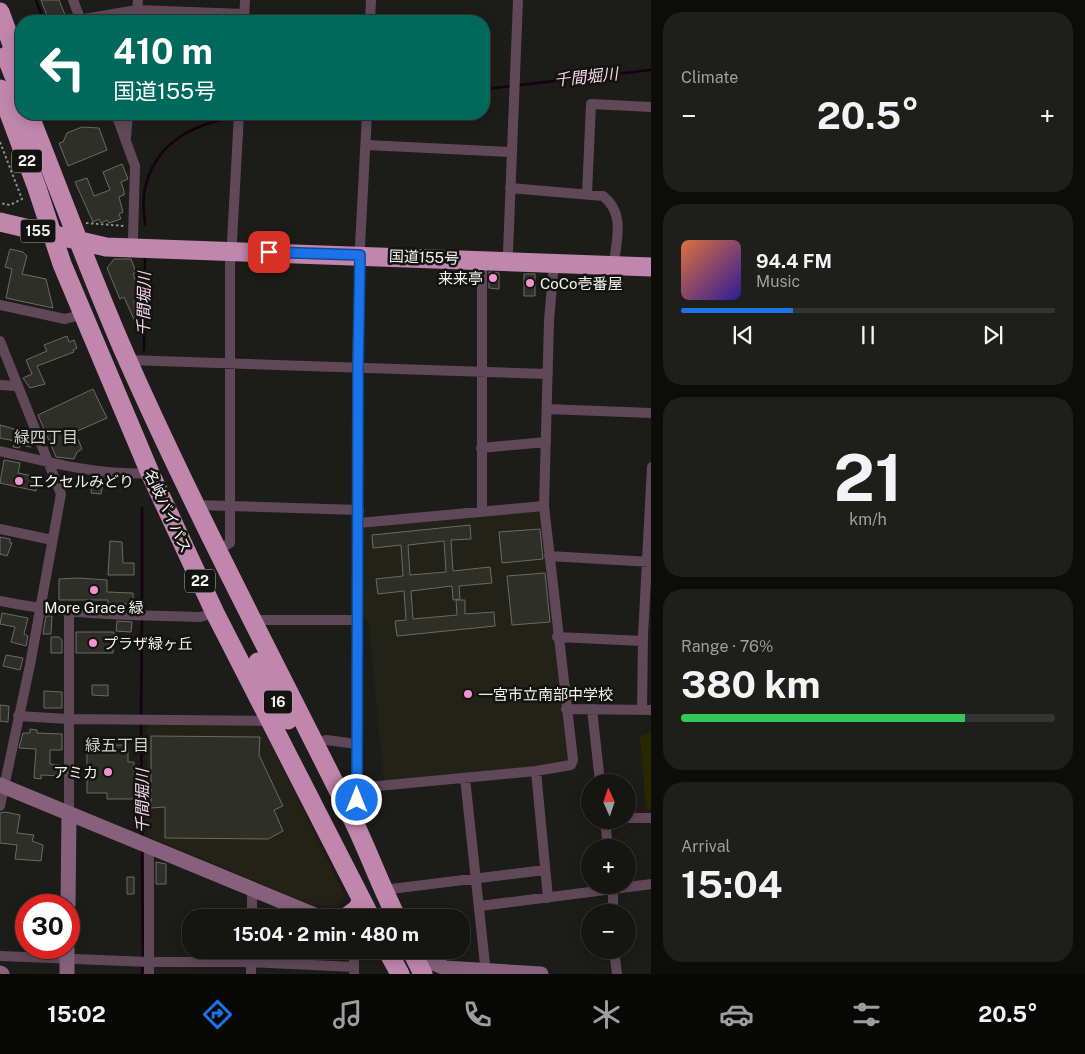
<!DOCTYPE html>
<meta charset="utf-8">
<style>
:root{--surface:#151512;--page:#1e1e1b;--text:#f1f3f6;--muted:#9d9f9f;--line:#343432;--accent:#1a73e8}
body{margin:0;font-family:"Public Sans","Noto Sans JP",sans-serif;background:var(--page);color:var(--text);height:100vh;display:flex;flex-direction:column;font-size:19px;white-space:nowrap}
*{box-sizing:border-box;margin:0}
p{font-size:16px;color:var(--muted)}
.icon{flex:none;width:28px;height:28px;fill:none;stroke:currentColor;stroke-width:2;stroke-linecap:round;stroke-linejoin:round}
.map{position:relative;flex:1;overflow:hidden}
.details{display:flex;flex-direction:column;gap:12px;padding:12px;background:#0c0c0a;width:434px}
.details>*{flex:none}
.banner{position:absolute;left:15px;top:15px;width:475px;height:105px;border-radius:20px;box-shadow:0 2px 12px #0003,0 0 0 1px var(--line);background:#00695c;color:#fff;overflow:hidden}
.needle{width:32px;rotate:357deg}
.tools{position:absolute;left:581px;top:774px;display:grid;gap:10px}
.tools a{display:grid;place-items:center;width:55px;height:55px;border-radius:50%;background:var(--surface);box-shadow:0 2px 12px #0003,0 0 0 1px var(--line);font-size:25px}
.speed{position:absolute;left:15px;top:894px;display:flex;gap:10px;font-size:25px;font-weight:700;text-align:center}
.speed>*{display:grid;place-content:center;width:65px;height:65px;border-radius:50%;background:var(--surface);box-shadow:0 2px 12px #0003,0 0 0 1px var(--line);line-height:1}
.speed .limit{border:8px solid #d22;background:#fff;color:#111}
.pin{position:absolute;display:grid;place-items:center;width:42px;height:42px;color:#fff;margin:-21px;border-radius:10px;box-shadow:0 2px 8px #0006}
.me{position:absolute;width:55px;margin:-28px;rotate:0deg;stroke-linejoin:round;filter:drop-shadow(0 0 4px #0008)}
.turn{display:flex;align-items:center;gap:18px;height:105px;padding:0 15px;font-size:22px}
.turn .icon{width:65px;height:65px;stroke-width:2.5}
.turn b{display:block;font-size:35px;line-height:42px}
.big{font-size:38px;font-weight:700;line-height:1.1}
.details .widget{flex:1;display:flex;flex-direction:column;justify-content:center;gap:8px;min-width:0;padding:0 18px;border-radius:20px;background:var(--page)}
.details .dial{align-items:center;gap:0}
.dial b{font-size:65px;line-height:1}
.song{display:flex;align-items:center;gap:15px}
.cover{width:60px;height:60px;border-radius:8px;background:linear-gradient(135deg,hsl(20 70% 55%),hsl(250 70% 35%))}
.played{height:5px;border-radius:2px;background:linear-gradient(90deg,var(--accent) 30%,var(--line) 30%)}
.keys{display:flex;justify-content:space-around;direction:ltr}
.heat{display:flex;justify-content:space-between;align-items:center;font-size:28px;direction:ltr}
.charge{height:8px;border-radius:4px;background:linear-gradient(90deg,#34c759 76%,var(--line) 0)}
.trip{position:absolute;left:182px;top:909px;width:288px;height:50px;border-radius:20px;background:var(--surface);box-shadow:0 2px 12px #0003,0 0 0 1px var(--line);font-weight:700;line-height:50px;text-align:center}
.tabs{display:flex;height:80px;justify-content:space-around;align-items:center;background:#080807;color:var(--muted)}
.tabs .icon{width:35px;height:35px}
.tabs .active{color:var(--accent)}
.tabs b{font-size:22px;color:var(--text)}
main{display:flex;flex:1;min-height:0}
.map>svg:first-child{display:block}
.built{fill:#222218}
.green{fill:#292700}
.lines{fill:none;stroke-linecap:round;stroke-linejoin:round}
.stream{stroke:#170011;stroke-width:2.5}
.building{fill:#2f2f2a;stroke:#6b6b66;fill-rule:evenodd}
.path{stroke:#8e8e8b;stroke-width:2;stroke-dasharray:2.5 2.5;stroke-linecap:butt}
.street{stroke:#604858;stroke-width:10}
.secondary{stroke:#87617b;stroke-width:15}
.highway{stroke:#c186ae;stroke-width:19}
.highway-bridge{stroke:#c186ae;stroke-width:19}
.route-casing{stroke:#114b97;stroke-width:12}
.route{stroke:#1a73e8;stroke-width:9}
.poi-dot{fill:#f391d5;stroke:#13130f;stroke-width:2}
.labels{text-anchor:middle;dominant-baseline:central;stroke-width:5;stroke-linejoin:round;paint-order:stroke}
.shield{fill:#13130f;stroke:#b0b0ac;stroke-width:1}
.shield-label{font-size:14px;font-weight:bold;fill:#f3f3f0}
.street-label{font-size:15px;fill:#f3f3f0;stroke:#13130f}
.poi-label{font-size:15px;fill:#f3f3f0;stroke:#13130f;text-anchor:start}
.water-label{font-size:16px;font-style:italic;fill:#f8d6ec;stroke:#13130f}
.neighbourhood-label{font-size:16px;fill:#d3d2cd;stroke:#13130f}
</style>
<main>
<div class="map">
<svg width="652" height="974" viewBox="0 0 652 974">
<rect width="100%" height="100%" fill="#1c1c18"/>
<path class="built" d="M540,510l30,253 -186,19 -16,-162 -6,-2 2,-90z
M147,719l113,2 85,175 -11,11 -22,-2 -165,-69z"/>
<path class="green" d="M651,733h1l-1,77 -5,-1 -6,-73z"/>
<g class="lines">
<path class="stream" d="M36,0l8,21
M520,85l132,-15
M484,89l28,-3
M243,117l30,-3
M145,224c-1,-11 -3,-24 0,-35 9,-45 48,-66 90,-71
M144,350l1,-91
M142,612v-104
M141,717l1,-100
M141,722l1,115
M142,850l1,109
M142,974l1,-10"/>
</g>
<path class="building" d="M41,0h18l6,15 -16,6z
M82,127l17,1 8,22 -39,16 -9,-23 4,-1 4,-9z
M122,164l6,15 -7,3 3,9v4l-5,2 4,15 -4,2 2,5 -12,4 -2,-3 -6,3 -2,-4 -6,3 -18,-40 12,-4 7,18 16,-6 -7,-18z
M10,249l13,3 4,4 -5,18 24,5 7,29 -47,-10 6,-29 -7,-2z
M114,259h17l5,13 -3,2 3,8 1,19h-3l2,23 -12,-27 -4,2 -13,-31z
M489,272l10,1v16l-10,-1z
M524,274h11v22h-11z
M67,336l2,6 5,-2 3,8 -4,2 1,2 -37,14 8,18 -15,4 -7,-10 9,-4 -6,-14 21,-9 -3,-6z
M93,389l14,29 -32,14 7,17 -5,3 -3,7 -18,-2 -18,-42z
M0,425l28,8 5,8 -2,6 -10,-2 -2,3 -6,-1 2,-6 -15,-3z
M4,460l16,3 -2,10 20,4 -2,14 -36,-8z
M93,477l11,1 -3,16 -10,-1z
M470,525l1,14 -20,1 2,31 37,-4 2,16 -33,3 1,13 -7,1 -1,-14 -41,5 2,28 44,-4 -1,-15h9v14l29,-2 1,14 -98,10 -2,-15 11,-1 -2,-29 -26,3 -2,-15 27,-3 -2,-31 -28,3 -1,-13zM444,541l2,31 -36,3 -2,-30z
M540,529l3,30 -41,4 -3,-31z
M0,537l10,2v4h2l-5,13 -7,-2z
M110,541l12,1 1,21h11v12h-26z
M545,573l5,49 -38,3 -5,-49z
M78,578l29,2v12l26,1v10l-25,3v-6h-49v-21z
M2,613l26,5 -4,16 4,2 -2,10 -15,-4 4,-15 -15,-3z
M46,616h6l-1,18h-8z
M117,621l15,1 -1,10 -15,-1z
M76,632h38l-1,21h-37z
M51,637h8l3,3v13h-11z
M6,655l17,3 -3,12 -17,-4z
M92,685h16v11l-16,-1z
M44,691l18,1v16h-18z
M0,705l9,1 -1,16 -8,-1z
M30,729l7,1v3l25,1v16h-12v14l11,1v11l-20,-1v4l-7,-1 2,-29 -17,-1 4,-15h7z
M151,736l109,1 -1,18 24,51 -9,4 9,21 -15,8 -103,-1v-31l-14,1z
M87,745h41v17h6l1,37h-28v-6h-20z
M5,812l15,3 -3,18 17,2 -2,6 11,4 -2,16 -26,-2 2,-14 -17,-2v-30z
M156,862l10,2v20h-10z
M127,877h7v17h-7z"/>
<g class="lines">
<path class="path" d="M0,142l22,57 -12,6 -10,-2
M86,223l38,3"/>
<path class="street" d="M73,0l8,21
M72,21l65,-11 107,4
M136,21l2,-21
M244,21l1,-21
M370,21l1,-21
M116,114l19,52 -2,71
M126,138l2,-24
M366,145l146,7
M510,188l93,8c20,16 15,37 12,59
M587,194l4,-90 61,3
M232,241l7,-127
M360,246l7,-132
M508,252l10,-252
M0,305l65,14 19,-5
M0,341l61,153 -31,171 -30,141
M127,360l421,14
M0,385l17,1
M547,409l105,4
M481,448l65,-6
M0,451c48,11 100,25 150,22
M195,505l164,5
M482,511v-251
M359,523l185,-17
M0,529l52,11
M216,551l14,-8v-280l2,-13
M549,556l103,6
M0,601c66,14 133,14 200,16l15,-4
M251,620h106
M557,637l86,4
M566,709l86,1
M592,709l8,73
M642,710l1,-74 9,-169
M18,716l50,3 202,2
M313,743l13,-3 31,4
M536,771l12,127
M465,778l21,196
M357,788l179,-17 35,-6 2,-5 -29,-254 5,-185 5,-59
M69,814v-202
M353,816l4,-16v-431l3,-114
M628,818h24
M605,820l3,28
M149,848v126
M613,885v27
M383,890l162,-20
M480,906l172,-22
M252,918v-31
M614,950l3,24
M0,956l149,6h102l103,5
M251,974v-24
M354,974v-24"/>
<path class="secondary" d="M0,785l322,133
M68,905l1,-91
M408,952l37,16 96,6
M0,973l2,1
M67,974v-26"/>
<path class="highway" d="M0,12l21,57
M6,56l15,38
M0,89l37,99 25,76 88,209 65,140 156,305
M29,114c33,83 63,166 99,247 69,155 148,304 223,455 17,34 29,69 46,102
M0,222l106,25 546,20
M258,662l30,58
M345,918l12,-9 5,-9
M387,950l13,24"/>
<path class="highway-bridge" d="M411,950l12,24"/>
</g>
<g class="lines">
<g class="route-casing">
<path id="route" d="M269,252l91,3 -2,114 -1,431"/>
</g>
<use href="#route" class="route"/>
</g>
<g class="poi-dot">
<circle cx="493" cy="278" r="5"/>
<circle cx="530" cy="283" r="5"/>
<circle cx="19" cy="481" r="5"/>
<circle cx="94" cy="590" r="5"/>
<circle cx="93" cy="643" r="5"/>
<circle cx="468" cy="694" r="5"/>
<circle cx="108" cy="772" r="5"/>
</g>
<g class="labels">
<g class="shield">
<rect x="12" y="149.5" width="30" height="23" rx="4"/>
<rect x="20.5" y="219.5" width="35" height="23" rx="4"/>
<rect x="185" y="569.5" width="30" height="23" rx="4"/>
<rect x="264" y="690.5" width="28" height="23" rx="4"/>
</g>
<g class="shield-label">
<text x="27" y="161">22</text>
<text x="38" y="231">155</text>
<text x="200" y="581">22</text>
<text x="278" y="702">16</text>
</g>
<g class="street-label">
<text transform="translate(424 257) rotate(2)">国道155号</text>
<text transform="translate(168 511) rotate(65)">名岐バイパス</text>
</g>
<g class="poi-label">
<text x="483" y="278" text-anchor="end">来来亭</text>
<text x="540" y="283">CoCo壱番屋</text>
<text x="29" y="481">エクセルみどり</text>
<text x="94" y="607" text-anchor="middle">More Grace 緑</text>
<text x="103" y="643">プラザ緑ヶ丘</text>
<text x="478" y="694">一宮市立南部中学校</text>
<text x="98" y="772" text-anchor="end">アミカ</text>
</g>
<g class="water-label">
<text transform="translate(586 77) rotate(-6)">千間堀川</text>
<text transform="translate(144 304) rotate(-89)">千間堀川</text>
<text transform="translate(142 801) rotate(-90)">千間堀川</text>
</g>
<g class="neighbourhood-label">
<text x="46" y="437">緑四丁目</text>
<text x="117" y="745">緑五丁目</text>
</g>
</g>
</svg>
<div class="tools">
<a><svg class="needle" viewBox="-14 -14 28 28"><path d="M0-13l5 13h-10z" fill="#e53935"/><path d="M0 13l5-13h-10z" fill="#9d9f9f"/></svg></a>
<a>+</a>
<a>−</a>
</div>
<div class="speed"><div class="limit">30</div></div>
<div class="pin" style="left:269px;top:252px;background:#d93025"><svg class="icon" aria-label="arrive" viewBox="0 0 24 24"><path d="M6 21V4h12l-3 4 3 4H6"/></svg></div>
<svg class="me" style="left:357px;top:800px" viewBox="-20 -20 40 40"><circle r="17" fill="#1a73e8" stroke="#fff" stroke-width="3"/><path d="M0-11L8 9 0 5-8 9z" fill="#fff"/></svg>
<div class="trip">15:04 · 2 min · 480 m</div>
<div class="banner">
<div class="turn"><svg class="icon" aria-label="left" viewBox="0 0 24 24"><path d="M17 20v-9H6M10 6l-5 5 5 5"/></svg><div><b>410 m</b>国道155号</div></div>
</div>
</div>
<section class="details">
<div class="widget"><p>Climate</p>
<div class="heat"><a>−</a><b class="big">20.5°</b><a>+</a></div>
</div>
<div class="widget">
<div class="song"><i class="cover"></i><div><b>94.4 FM</b><p>Music</p></div></div>
<div class="played"></div>
<div class="keys"><svg class="icon" aria-label="previous" viewBox="0 0 24 24"><path d="M18 5L8 12l10 7zM5 5v14"/></svg><svg class="icon" aria-label="pause" viewBox="0 0 24 24"><path d="M8 5v14M16 5v14"/></svg><svg class="icon" aria-label="next" viewBox="0 0 24 24"><path d="M6 5l10 7-10 7zM19 5v14"/></svg></div>
</div>
<div class="widget dial"><b>21</b><p>km/h</p></div>
<div class="widget"><p>Range · 76%</p><b class="big">380 km</b><div class="charge"></div></div>
<div class="widget"><p>Arrival</p><b class="big">15:04</b></div>
</section>
</main>
<nav class="tabs">
<b>15:02</b>
<svg class="icon active" aria-label="directions" viewBox="0 0 24 24"><path d="M12 3l9 9-9 9-9-9zM9 14v-3h6M13 9l2 2-2 2"/></svg>
<svg class="icon" aria-label="music" viewBox="0 0 24 24"><path d="M9 18V5l10-2v13"/><circle cx="6" cy="18" r="3"/><circle cx="16" cy="16" r="3"/></svg>
<svg class="icon" aria-label="phone" viewBox="0 0 24 24"><path d="M5 4h4l2 5-3 2q2 4 5 5l2-3 5 2v4C11 20 4 13 5 4z"/></svg>
<svg class="icon" aria-label="climate" viewBox="0 0 24 24"><path d="M12 3v18M4 7l16 10M4 17L20 7"/></svg>
<svg class="icon" aria-label="car" viewBox="0 0 24 24"><path d="M5 17H2v-5l4-1 3-4h7l3 4 3 1v5h-3M9 17h6M6 11h13"/><circle cx="7" cy="17" r="2"/><circle cx="17" cy="17" r="2"/></svg>
<svg class="icon" aria-label="filters" viewBox="0 0 24 24"><path d="M4 7h16M4 17h16"/><circle cx="9" cy="7" r="2"/><circle cx="15" cy="17" r="2"/></svg>
<b>20.5°</b>
</nav>
